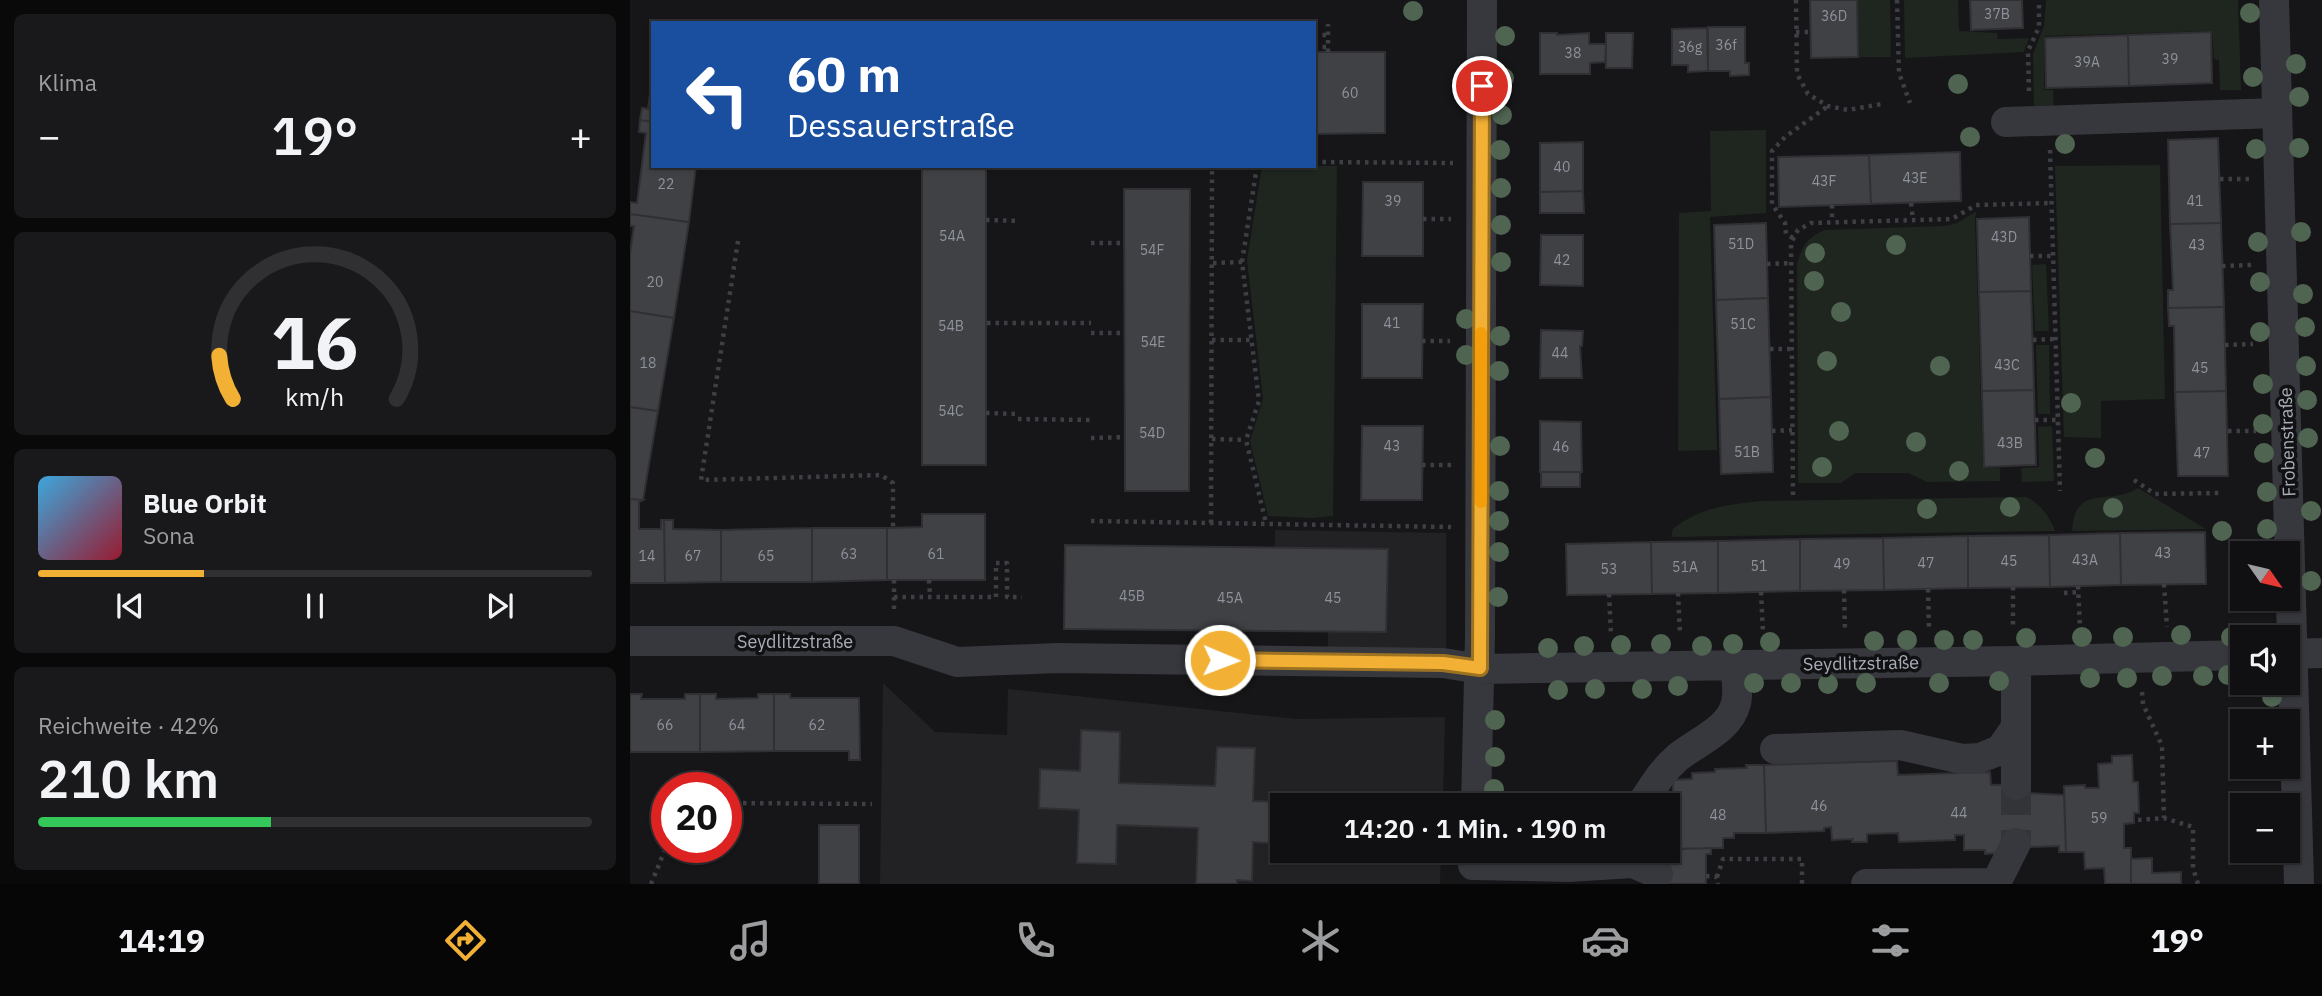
<!DOCTYPE html>
<html lang="de">
<meta charset="utf-8">
<style>
:root{--surface:#101012;--page:#19191b;--text:#f1f3f6;--muted:#9c9d9f;--line:#303032;--accent:#f2b134}
body{margin:0;font-family:"IBM Plex Sans",sans-serif;background:var(--page);color:var(--text);height:100vh;display:flex;flex-direction:column;font-size:26px;white-space:nowrap}
*{box-sizing:border-box;margin:0}
p{font-size:23px;color:var(--muted)}
.icon{flex:none;width:38px;height:38px;fill:none;stroke:currentColor;stroke-width:2;stroke-linecap:round;stroke-linejoin:round}
.map{position:relative;flex:1;overflow:hidden}
.drawer{display:flex;flex-direction:column;gap:14px;padding:14px;background:#09090a;width:630px}
.drawer>*{flex:none}
.top-card{position:absolute;left:21px;top:21px;width:665px;height:147px;border-radius:0px;box-shadow:0 2px 5px #0004,0 0 0 2px var(--line);background:#1a4fa0;color:#fff;overflow:hidden}
.needle{width:46px;rotate:124deg}
.controls{position:absolute;left:1600px;top:541px;display:grid;gap:14px}
.controls a{display:grid;place-items:center;width:70px;height:70px;border-radius:0px;background:var(--surface);box-shadow:0 2px 5px #0004,0 0 0 2px var(--line);font-size:35px}
.speed{position:absolute;left:21px;top:772px;display:flex;gap:14px;font-size:35px;font-weight:700;text-align:center}
.speed>*{display:grid;place-content:center;width:91px;height:91px;border-radius:50%;background:var(--surface);box-shadow:0 2px 5px #0004,0 0 0 2px var(--line);line-height:1}
.speed .limit{border:10px solid #d22;background:#fff;color:#111}
.pin{position:absolute;display:grid;place-items:center;width:60px;height:60px;color:#fff;margin:-30px;border:4px solid #fff;border-radius:50%;box-shadow:0 2px 7px #0007}
.me{position:absolute;width:77px;margin:-38px;rotate:91deg;stroke-linejoin:round;filter:drop-shadow(0 0 5px #0008)}
.turn{display:flex;align-items:center;gap:24px;height:147px;padding:0 21px;font-size:32px}
.turn .icon{width:91px;height:91px;stroke-width:2.5}
.turn b{display:block;font-size:49px;line-height:60px}
.big{font-size:52px;font-weight:600;line-height:1.1}
.drawer .widget{flex:1;display:flex;flex-direction:column;justify-content:center;gap:10px;min-width:0;padding:0 24px;border-radius:10px;background:var(--page)}
.drawer .dial{align-items:center;gap:0}
.dial svg{height:182px;overflow:visible;fill:none;stroke:var(--line);stroke-width:7;stroke-linecap:round;text-anchor:middle}
.dial text{fill:var(--text);stroke:none}
.song{display:flex;align-items:center;gap:21px}
.cover{width:84px;height:84px;border-radius:10px;background:linear-gradient(135deg,hsl(200 70% 55%),hsl(350 70% 35%))}
.played{height:7px;border-radius:4px;background:linear-gradient(90deg,var(--accent) 30%,var(--line) 30%)}
.keys{display:flex;justify-content:space-around;direction:ltr}
.heat{display:flex;justify-content:space-between;align-items:center;font-size:38px;direction:ltr}
.charge{height:10px;border-radius:5px;background:linear-gradient(90deg,#34c759 42%,var(--line) 0)}
.trip{position:absolute;left:640px;top:793px;width:410px;height:70px;border-radius:0px;background:var(--surface);box-shadow:0 2px 5px #0004,0 0 0 2px var(--line);font-weight:600;line-height:70px;text-align:center}
.tab-bar{display:flex;height:112px;justify-content:space-around;align-items:center;background:#060607;color:var(--muted)}
.tab-bar .icon{width:49px;height:49px}
.tab-bar .current{color:var(--accent)}
.tab-bar b{font-size:32px;color:var(--text)}
main{display:flex;flex:1;min-height:0}
.map>svg:first-child{display:block}
.built{fill:#222225}
.green{fill:#1e261f}
.building{fill:#404145;stroke:#303034;stroke-width:2}
.lines{fill:none;stroke-linecap:round;stroke-linejoin:round}
.minor-tunnel{stroke:#333438;stroke-width:30;stroke-dasharray:30 15;stroke-linecap:butt}
.path{stroke:#3d3f44;stroke-width:4.5;stroke-dasharray:3.5 5;stroke-linecap:butt}
.minor{stroke:#37383d;stroke-width:30}
.tree{fill:#506452}
.route-casing{stroke:#9d7322;stroke-width:18}
.route{stroke:#f2b134;stroke-width:12}
.slow{stroke:#f59e0b;stroke-width:12}
.labels{text-anchor:middle;dominant-baseline:central;stroke-width:7;stroke-linejoin:round;paint-order:stroke}
.number-label{font-size:14px;fill:#8e929b}
.street-label{font-size:18px;fill:#a8adb8;stroke:#111113}
</style>
<main>
<section class="drawer">
<div class="widget"><p>Klima</p>
<div class="heat"><a>−</a><b class="big">19°</b><a>+</a></div>
</div>
<div class="widget dial"><svg viewBox="0 0 100 80">
<path d="M14 69A42 42 0 1 1 86 69"/>
<path d="M14 69A42 42 0 0 1 8 50" stroke="#f2b134"/>
<text x="50" y="56" font-size="32" font-weight="700">16</text>
<text x="50" y="72" font-size="11">km/h</text>
</svg></div>
<div class="widget">
<div class="song"><i class="cover"></i><div><b>Blue Orbit</b><p>Sona</p></div></div>
<div class="played"></div>
<div class="keys"><svg class="icon" aria-label="previous" viewBox="0 0 24 24"><path d="M18 5L8 12l10 7zM5 5v14"/></svg><svg class="icon" aria-label="pause" viewBox="0 0 24 24"><path d="M8 5v14M16 5v14"/></svg><svg class="icon" aria-label="next" viewBox="0 0 24 24"><path d="M6 5l10 7-10 7zM19 5v14"/></svg></div>
</div>
<div class="widget"><p>Reichweite · 42%</p><b class="big">210 km</b><div class="charge"></div></div>
</section>
<div class="map">
<svg width="1692" height="884" viewBox="0 0 1692 884">
<rect width="100%" height="100%" fill="#161618"/>
<path class="built" d="M645,530l171,3v122l-118,-2v-22l58,1 2,-82 -113,-3z
M253,683l52,49 72,3 1,-46 288,30 149,-2 -2,88h-160v45l158,1 -1,33h-560z"/>
<path class="green" d="M1227,0h33l1,57h-33z
M1274,0h54l1,31 38,2 1,6 31,-1 -5,14 -119,6z
M1416,0h192l3,90h-21l-1,-30 -5,-1 -2,-28 -168,5v54h9l1,21 -20,1 -1,-58 11,-28z
M1136,130v83l-56,4 7,233 -39,1 1,-238 32,-2 -1,-80z
M1530,165l5,234 -64,2v37l-37,-1 -9,-271z
M632,166h75l-4,350 -21,2 -44,-2 -18,-75 13,-42 -16,-139z
M1347,211l-2,7 8,250h17v13l-73,1 -19,-9h-53l-14,10h-43l-1,-219c5,-18 10,-27 28,-34l120,-4 12,-3z
M1416,264l3,67h-14l-3,-66z
M1406,345h13l1,69h-12z
M1422,426l2,55 -32,1 -1,-14 18,-1 -1,-40z
M1508,488l68,41 -134,2c3,-49 37,-24 66,-43z
M1396,497c14,6 24,20 29,34l-384,6 2,-8c25,-21 57,-25 88,-28z"/>
<path class="building" d="M1180,0h47l1,57 -47,1z
M1340,0h52l1,28 -52,2z
M1078,27h37v36h4v12l-19,1v-5h-22z
M1077,28l1,43 -20,1v-7h-16v-36z
M1581,32l1,51 -83,3 -1,-51z
M910,33h17v2l32,-2v11h17l-1,18 -15,1v11h-50z
M976,33h27l-1,35h-26z
M1498,35l1,51 -83,2 -1,-50z
M684,52h71v81l-71,1z
M23,69v53l-13,-2 2,-12 6,1z
M10,120l13,2v44h43l-7,56 -59,-8v-12l7,1 9,-70 -7,-1z
M1588,138l3,85 -51,1 -2,-84z
M953,142v49l-43,1v-49z
M1330,152l1,49 -90,3 -2,-49z
M1239,155l2,49 -92,3 -1,-50z
M356,166v299h-64v-298z
M733,182h60v74h-61z
M494,189h66l-1,302h-64z
M953,191l1,22h-44v-21z
M0,214l59,8 -15,96 -44,-7v-58l4,-27h-4z
M1399,217l2,74 -52,1 -2,-73z
M1136,223l2,75 -52,2 -2,-75z
M1591,223l3,84 -56,1v-18h5l-3,-66z
M911,235h42v51l-43,-1z
M1401,291l3,99 -52,1 -3,-99z
M1138,298l3,99 -52,2 -3,-99z
M732,304h61l-1,74h-60z
M1594,307l2,84 -51,1 -1,-66h-5l-1,-18z
M0,311l44,7 -16,93 -28,-4z
M911,330l42,1 -1,15h-2l2,32h-42z
M1404,390l2,75 -52,2 -2,-76z
M1596,391l2,85h-50l-3,-84z
M1141,397l2,75 -52,2 -2,-75z
M0,407l28,4 -15,89 -13,-1z
M910,421l41,1 1,50h-42z
M732,426h61l-1,74h-61z
M911,472h39v15h-39z
M0,499l13,1 -4,2v27h22v-9h3l1,63h-35z
M292,514h63v66h-98v-52l35,-1z
M34,520h9v9l48,1v52l-56,1z
M182,528v54h-91v-52z
M182,528h75v52l-75,2z
M1575,532l1,52 -85,1 -1,-52z
M1490,533l1,52 -71,2 -1,-52z
M1419,535l1,52 -82,1v-52z
M1338,536v52l-84,2 -1,-52z
M1253,538l1,52 -84,1v-52z
M1170,539v52l-82,2v-52z
M1088,541v52l-66,1 -1,-52z
M1021,542l1,52 -85,1 -1,-51z
M435,545l323,4 -2,83 -322,-3z
M0,694h12l-1,5h44v-5h15v58h-70z
M70,694h16v5l42,-1v-4h16v57l-74,1z
M144,694h16v4h69l1,62h-11v-9h-75z
M1630,711v10h-9v-9z
M451,730l39,2 -1,51 96,3 2,-39 38,1 -2,53 41,1v3h-11v39l-30,-2 -1,39 -15,-1v4h-41l2,-56 -81,-3 -1,39 -39,-1 2,-53 -40,-2 1,-39 40,2z
M1502,755l1,27h5l1,31h-5v10l-10,1v24h7v36h-26l-1,-16 -19,1 -1,-17h-18l-2,-66 21,-1v3h14l-1,-24 14,-1v-7z
M1267,761l1,14 92,-3 1,13 35,-1 3,-4v13l35,2 2,57h-7v-6l-29,1 -31,6 -14,1v-4h-21v-15h-9v5l-56,2 -1,-9 -31,1v8h-15l1,-3 -21,1 -1,-13 -7,1v3l-58,2 -2,-68z
M1116,765h18l2,68h-32v5h-11v10l-55,1v-20h4l1,-49 19,-1v-6l23,-1v-3l32,-1z
M189,825h40v59h-40z
M1081,848v6h-5v30h-53h5v-34z
M1522,858v15l29,-1v12h-50v-25z"/>
<g class="lines">
<path class="minor-tunnel" d="M1386,785v58"/>
<path class="path" d="M1166,0l1,74 11,20 20,12 20,4 34,-6
M1267,0l2,73 11,30
M301,23v-3
M1166,32h15
M684,35h14
M684,47h14
M698,52v-28
M1399,91l-1,-40 11,-24v-27
M1420,150l10,341
M684,162l139,1
M627,166l-15,96 17,139 -13,39 20,83
M1590,179h29
M1281,203l2,17
M1202,205v16
M793,219h28
M356,220l34,1
M1163,238l-7,-4 -1,-11 -13,-19v-53l13,-14 43,-31
M108,241l-37,239 180,-5 12,8v45
M461,243h34
M1400,256h23
M583,263l29,-1
M1137,264l24,-1
M1592,266l29,-1
M357,323h104
M461,333h34
M582,340h39
M1403,340l22,-1
M792,341h28
M1595,345l28,-1
M1140,349h22
M356,413l32,1
M388,419l73,1
M1405,420h23
M1142,431l20,-1
M1598,431h28
M461,438l34,-1
M582,439l34,1
M792,465h31
M1504,480l21,14 67,-1
M1163,495l-2,-252 7,-13 13,-7 141,-4 24,-14 76,-2
M461,521l360,6
M581,523l1,-357
M264,580v33
M299,580l1,17
M1534,584l3,43
M1448,586l2,42
M1383,587v42
M1298,589l1,41
M1214,590l1,42
M1131,592l2,41
M1048,593l2,41
M1434,593l15,-1
M979,594l2,41
M264,597h102v-34h11v34h15
M1512,692l1,12 19,42 2,72
M96,803l146,1
M1508,820l26,-2 29,9v41l5,16
M1076,876l11,1 1,7
M1087,877l6,-18h79v25
M21,884l16,-39"/>
<path class="minor" d="M1644,0l25,884
M1376,122l271,-9
M0,641h264l63,21 100,-4 386,5 37,6 536,-8 226,-6
M1657,654l35,-1
M1386,661v124
M1145,749l125,-4 62,14 18,-1 20,-8 16,-23
M846,805l4,-168 2,-637
M1011,805c11,-17 21,-34 36,-47 19,-16 53,-28 59,-55 3,-11 0,-27 -1,-38
M843,865l95,2 65,-4 25,11
M1236,884l130,-1 20,-40"/>
</g>
<g class="tree">
<circle cx="783" cy="11" r="10"/>
<circle cx="1620" cy="13" r="10"/>
<circle cx="875" cy="36" r="10"/>
<circle cx="1666" cy="64" r="10"/>
<circle cx="1623" cy="77" r="10"/>
<circle cx="874" cy="78" r="10"/>
<circle cx="1328" cy="84" r="10"/>
<circle cx="1669" cy="97" r="10"/>
<circle cx="872" cy="115" r="10"/>
<circle cx="1340" cy="137" r="10"/>
<circle cx="1435" cy="144" r="10"/>
<circle cx="1669" cy="148" r="10"/>
<circle cx="1626" cy="149" r="10"/>
<circle cx="870" cy="150" r="10"/>
<circle cx="871" cy="188" r="10"/>
<circle cx="871" cy="225" r="10"/>
<circle cx="1671" cy="232" r="10"/>
<circle cx="1628" cy="242" r="10"/>
<circle cx="1266" cy="245" r="10"/>
<circle cx="1185" cy="253" r="10"/>
<circle cx="871" cy="262" r="10"/>
<circle cx="1184" cy="281" r="10"/>
<circle cx="1630" cy="282" r="10"/>
<circle cx="1673" cy="294" r="10"/>
<circle cx="1211" cy="312" r="10"/>
<circle cx="836" cy="319" r="10"/>
<circle cx="1675" cy="327" r="10"/>
<circle cx="1630" cy="332" r="10"/>
<circle cx="870" cy="336" r="10"/>
<circle cx="836" cy="355" r="10"/>
<circle cx="1197" cy="361" r="10"/>
<circle cx="1310" cy="366" r="10"/>
<circle cx="1676" cy="366" r="10"/>
<circle cx="869" cy="371" r="10"/>
<circle cx="1633" cy="384" r="10"/>
<circle cx="1677" cy="400" r="10"/>
<circle cx="1441" cy="403" r="10"/>
<circle cx="1633" cy="424" r="10"/>
<circle cx="1209" cy="431" r="10"/>
<circle cx="1678" cy="438" r="10"/>
<circle cx="1286" cy="442" r="10"/>
<circle cx="870" cy="446" r="10"/>
<circle cx="1634" cy="453" r="10"/>
<circle cx="1465" cy="458" r="10"/>
<circle cx="1192" cy="467" r="10"/>
<circle cx="1329" cy="471" r="10"/>
<circle cx="869" cy="491" r="10"/>
<circle cx="1637" cy="492" r="10"/>
<circle cx="1380" cy="507" r="10"/>
<circle cx="1483" cy="508" r="10"/>
<circle cx="1297" cy="509" r="10"/>
<circle cx="1681" cy="511" r="10"/>
<circle cx="869" cy="521" r="10"/>
<circle cx="1637" cy="529" r="10"/>
<circle cx="1592" cy="531" r="10"/>
<circle cx="869" cy="552" r="10"/>
<circle cx="1681" cy="581" r="10"/>
<circle cx="868" cy="597" r="10"/>
<circle cx="1551" cy="635" r="10"/>
<circle cx="1452" cy="637" r="10"/>
<circle cx="1493" cy="637" r="10"/>
<circle cx="1601" cy="637" r="10"/>
<circle cx="1396" cy="638" r="10"/>
<circle cx="1277" cy="640" r="10"/>
<circle cx="1314" cy="640" r="10"/>
<circle cx="1343" cy="640" r="10"/>
<circle cx="1244" cy="641" r="10"/>
<circle cx="1140" cy="642" r="10"/>
<circle cx="1031" cy="644" r="10"/>
<circle cx="1103" cy="644" r="10"/>
<circle cx="991" cy="645" r="10"/>
<circle cx="954" cy="646" r="10"/>
<circle cx="1072" cy="646" r="10"/>
<circle cx="918" cy="648" r="10"/>
<circle cx="1598" cy="675" r="10"/>
<circle cx="1532" cy="676" r="10"/>
<circle cx="1573" cy="676" r="10"/>
<circle cx="1460" cy="678" r="10"/>
<circle cx="1497" cy="678" r="10"/>
<circle cx="1369" cy="681" r="10"/>
<circle cx="1124" cy="683" r="10"/>
<circle cx="1161" cy="683" r="10"/>
<circle cx="1236" cy="683" r="10"/>
<circle cx="1309" cy="683" r="10"/>
<circle cx="1198" cy="684" r="10"/>
<circle cx="1048" cy="686" r="10"/>
<circle cx="965" cy="689" r="10"/>
<circle cx="1012" cy="689" r="10"/>
<circle cx="928" cy="690" r="10"/>
<circle cx="1642" cy="697" r="10"/>
<circle cx="865" cy="720" r="10"/>
<circle cx="865" cy="757" r="10"/>
<circle cx="864" cy="789" r="10"/>
</g>
<g class="lines">
<g class="route-casing">
<path id="route" d="M590,660l223,3 37,5 2,-582"/>
</g>
<use href="#route" class="route"/>
<path class="slow" d="M851,502v-169"/>
</g>
<g class="labels">
<g class="number-label">
<text x="1367" y="14">37B</text>
<text x="1204" y="16">36D</text>
<text x="1096" y="45">36f</text>
<text x="1060" y="47">36g</text>
<text x="943" y="53">38</text>
<text x="1540" y="59">39</text>
<text x="1457" y="62">39A</text>
<text x="720" y="93">60</text>
<text x="932" y="167">40</text>
<text x="1285" y="178">43E</text>
<text x="1194" y="181">43F</text>
<text x="36" y="184">22</text>
<text x="763" y="201">39</text>
<text x="1565" y="201">41</text>
<text x="322" y="236">54A</text>
<text x="1374" y="237">43D</text>
<text x="1111" y="244">51D</text>
<text x="1567" y="245">43</text>
<text x="522" y="250">54F</text>
<text x="932" y="260">42</text>
<text x="25" y="282">20</text>
<text x="762" y="323">41</text>
<text x="1113" y="324">51C</text>
<text x="321" y="326">54B</text>
<text x="523" y="342">54E</text>
<text x="930" y="353">44</text>
<text x="18" y="363">18</text>
<text x="1377" y="365">43C</text>
<text x="1570" y="368">45</text>
<text x="321" y="411">54C</text>
<text x="522" y="433">54D</text>
<text x="1380" y="443">43B</text>
<text x="762" y="446">43</text>
<text x="931" y="447">46</text>
<text x="1117" y="452">51B</text>
<text x="1572" y="453">47</text>
<text x="1533" y="553">43</text>
<text x="219" y="554">63</text>
<text x="306" y="554">61</text>
<text x="17" y="556">14</text>
<text x="63" y="556">67</text>
<text x="136" y="556">65</text>
<text x="1455" y="560">43A</text>
<text x="1379" y="561">45</text>
<text x="1296" y="563">47</text>
<text x="1212" y="564">49</text>
<text x="1129" y="566">51</text>
<text x="1055" y="567">51A</text>
<text x="979" y="569">53</text>
<text x="502" y="596">45B</text>
<text x="600" y="598">45A</text>
<text x="703" y="598">45</text>
<text x="35" y="725">66</text>
<text x="107" y="725">64</text>
<text x="187" y="725">62</text>
<text x="1189" y="806">46</text>
<text x="1329" y="813">44</text>
<text x="1088" y="815">48</text>
<text x="1469" y="818">59</text>
</g>
<g class="street-label">
<text transform="translate(1657 442) rotate(-92)">Frobenstraße</text>
<text x="165" y="641">Seydlitzstraße</text>
<text transform="translate(1231 663) rotate(-1)">Seydlitzstraße</text>
</g>
</g>
</svg>
<div class="controls">
<a><svg class="needle" viewBox="-14 -14 28 28"><path d="M0-13l5 13h-10z" fill="#e53935"/><path d="M0 13l5-13h-10z" fill="#9c9d9f"/></svg></a>
<a><svg class="icon" aria-label="sound" viewBox="0 0 24 24"><path d="M4 9h4l5-4v14l-5-4H4zM17 9q2 3 0 6"/></svg></a>
<a>+</a>
<a>−</a>
</div>
<div class="speed"><div class="limit">20</div></div>
<div class="pin" style="left:852px;top:86px;background:#d93025"><svg class="icon" aria-label="arrive" viewBox="0 0 24 24"><path d="M6 21V4h12l-3 4 3 4H6"/></svg></div>
<svg class="me" style="left:590px;top:660px" viewBox="-20 -20 40 40"><circle r="17" fill="#f2b134" stroke="#fff" stroke-width="3"/><path d="M0-11L8 9 0 5-8 9z" fill="#fff"/></svg>
<div class="trip">14:20 · 1 Min. · 190 m</div>
<div class="top-card">
<div class="turn"><svg class="icon" aria-label="left" viewBox="0 0 24 24"><path d="M17 20v-9H6M10 6l-5 5 5 5"/></svg><div><b>60 m</b>Dessauerstraße</div></div>
</div>
</div>
</main>
<nav class="tab-bar">
<b>14:19</b>
<svg class="icon current" aria-label="directions" viewBox="0 0 24 24"><path d="M12 3l9 9-9 9-9-9zM9 14v-3h6M13 9l2 2-2 2"/></svg>
<svg class="icon" aria-label="music" viewBox="0 0 24 24"><path d="M9 18V5l10-2v13"/><circle cx="6" cy="18" r="3"/><circle cx="16" cy="16" r="3"/></svg>
<svg class="icon" aria-label="phone" viewBox="0 0 24 24"><path d="M5 4h4l2 5-3 2q2 4 5 5l2-3 5 2v4C11 20 4 13 5 4z"/></svg>
<svg class="icon" aria-label="climate" viewBox="0 0 24 24"><path d="M12 3v18M4 7l16 10M4 17L20 7"/></svg>
<svg class="icon" aria-label="car" viewBox="0 0 24 24"><path d="M5 17H2v-5l4-1 3-4h7l3 4 3 1v5h-3M9 17h6M6 11h13"/><circle cx="7" cy="17" r="2"/><circle cx="17" cy="17" r="2"/></svg>
<svg class="icon" aria-label="filters" viewBox="0 0 24 24"><path d="M4 7h16M4 17h16"/><circle cx="9" cy="7" r="2"/><circle cx="15" cy="17" r="2"/></svg>
<b>19°</b>
</nav>
